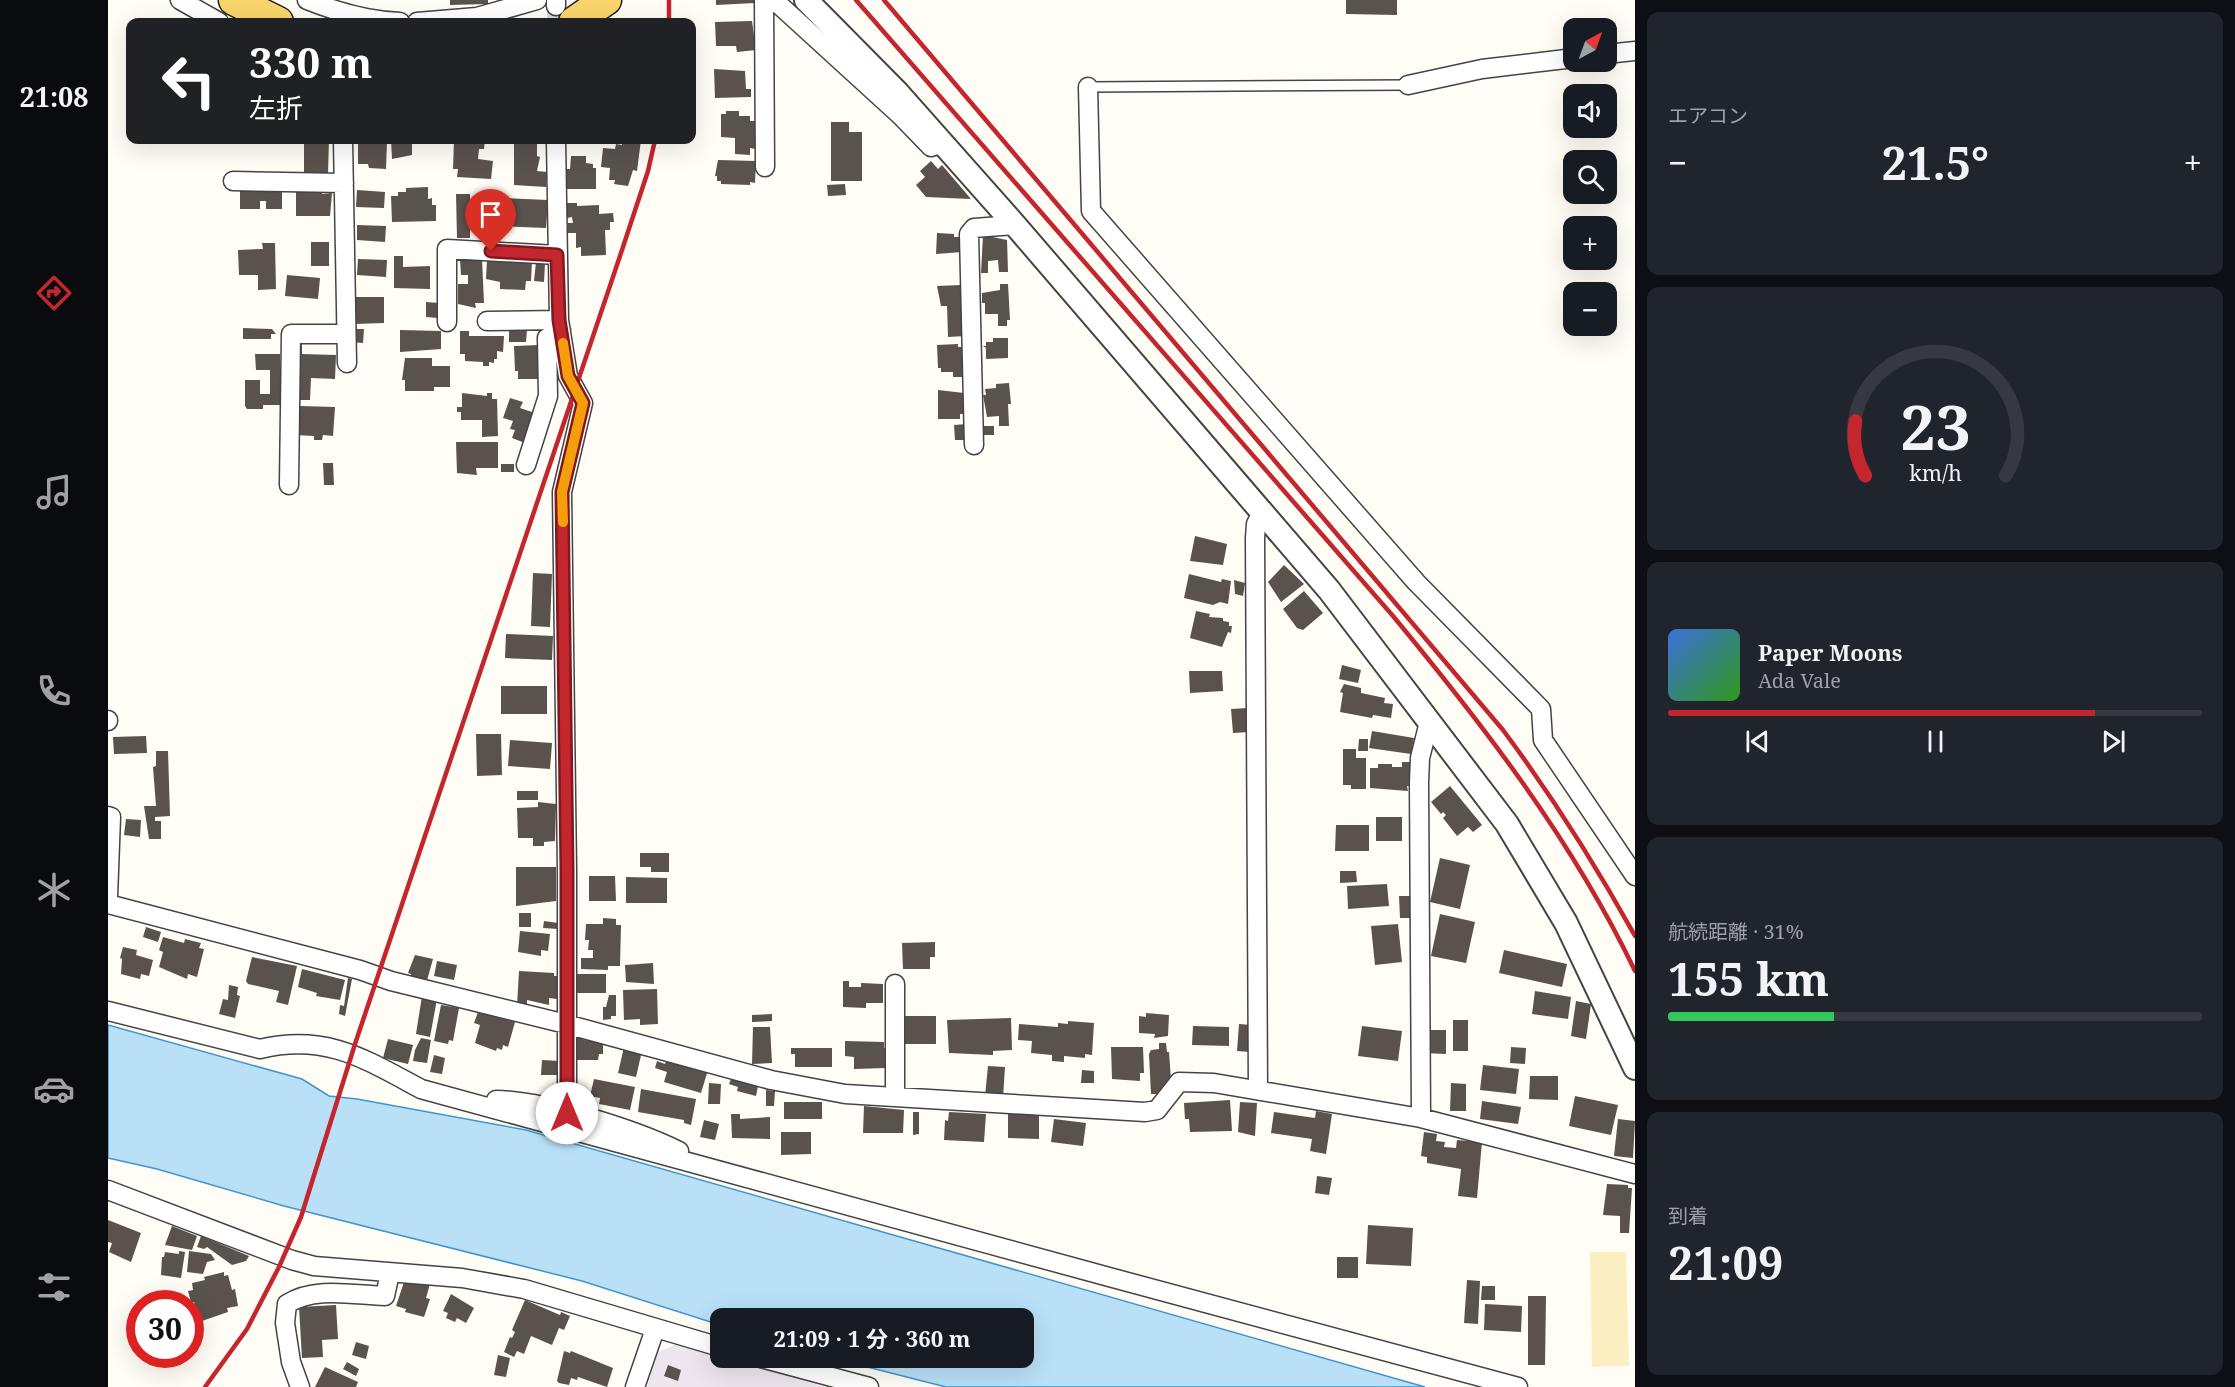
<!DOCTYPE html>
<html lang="ja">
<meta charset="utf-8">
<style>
:root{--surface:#171b24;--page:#20242c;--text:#f1f3f6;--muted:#9ea1a6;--line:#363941;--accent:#c4262e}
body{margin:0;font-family:"Noto Serif","Noto Sans JP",serif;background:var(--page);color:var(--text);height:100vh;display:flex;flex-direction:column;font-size:22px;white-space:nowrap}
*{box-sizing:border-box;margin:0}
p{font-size:20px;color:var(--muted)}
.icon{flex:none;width:33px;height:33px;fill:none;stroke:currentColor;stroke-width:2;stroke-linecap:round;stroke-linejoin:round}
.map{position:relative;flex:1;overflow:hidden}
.panel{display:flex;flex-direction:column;gap:12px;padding:12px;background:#0d0f14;width:600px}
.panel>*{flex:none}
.hud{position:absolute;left:18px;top:18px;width:570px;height:126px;border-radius:12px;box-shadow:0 6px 24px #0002;background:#202124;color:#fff;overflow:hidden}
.needle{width:39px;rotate:41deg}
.controls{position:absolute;left:1455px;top:18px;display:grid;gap:12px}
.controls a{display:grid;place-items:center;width:54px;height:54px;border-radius:12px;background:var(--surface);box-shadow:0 6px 24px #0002;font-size:30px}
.speed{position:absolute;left:18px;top:1290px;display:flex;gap:12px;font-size:30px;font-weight:700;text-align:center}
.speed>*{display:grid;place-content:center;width:78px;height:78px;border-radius:50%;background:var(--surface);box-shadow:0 6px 24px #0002;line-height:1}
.speed .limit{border:9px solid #d22;background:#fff;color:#111}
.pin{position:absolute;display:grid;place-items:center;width:51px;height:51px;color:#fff;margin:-62px -26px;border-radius:50% 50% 50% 0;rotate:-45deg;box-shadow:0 0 6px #0007}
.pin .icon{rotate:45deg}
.me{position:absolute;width:66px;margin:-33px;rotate:0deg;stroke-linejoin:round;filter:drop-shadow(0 0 4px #0008)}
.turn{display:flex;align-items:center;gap:21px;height:126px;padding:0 24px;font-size:27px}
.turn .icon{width:78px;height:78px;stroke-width:2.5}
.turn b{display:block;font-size:42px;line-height:51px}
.big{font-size:45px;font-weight:700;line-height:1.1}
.panel .tile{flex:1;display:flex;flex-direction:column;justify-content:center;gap:9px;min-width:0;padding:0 21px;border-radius:12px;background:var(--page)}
.panel .dial{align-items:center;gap:0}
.dial svg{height:156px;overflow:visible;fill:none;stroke:var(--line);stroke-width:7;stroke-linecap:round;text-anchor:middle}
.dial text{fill:var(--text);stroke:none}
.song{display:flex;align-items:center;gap:18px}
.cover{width:72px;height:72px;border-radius:9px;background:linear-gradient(135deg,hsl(220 70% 55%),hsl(110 70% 35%))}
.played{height:6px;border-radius:3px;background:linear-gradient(90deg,var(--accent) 80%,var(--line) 80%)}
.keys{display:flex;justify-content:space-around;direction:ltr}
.heat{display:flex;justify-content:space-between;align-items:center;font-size:33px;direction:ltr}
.charge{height:9px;border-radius:4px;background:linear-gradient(90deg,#34c759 31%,var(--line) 0)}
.trip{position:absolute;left:602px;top:1308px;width:324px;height:60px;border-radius:12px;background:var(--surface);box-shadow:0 6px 24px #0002;font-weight:700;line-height:60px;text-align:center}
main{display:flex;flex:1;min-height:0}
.tabs{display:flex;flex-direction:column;width:108px;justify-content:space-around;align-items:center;background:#090b0e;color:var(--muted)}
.tabs .icon{width:42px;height:42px}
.tabs .on{color:var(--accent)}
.tabs b{font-size:27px;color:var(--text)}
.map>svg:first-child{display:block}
.industrial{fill:#eee6ef}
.sand{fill:#fbeec1}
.water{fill:#b9e0f7;stroke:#3f96cf;stroke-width:1.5}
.building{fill:#5a524d}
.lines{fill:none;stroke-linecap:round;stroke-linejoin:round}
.minor-tunnel{stroke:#dbdad3;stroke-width:18;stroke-dasharray:18 9;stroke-linecap:butt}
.service-casing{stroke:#444;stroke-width:12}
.minor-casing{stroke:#444;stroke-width:21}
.tertiary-casing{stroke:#444;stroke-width:26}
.primary-casing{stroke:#222;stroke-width:33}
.service{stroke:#fff;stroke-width:9}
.minor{stroke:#fff;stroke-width:18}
.tertiary{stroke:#fff;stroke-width:22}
.primary{stroke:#f9d66b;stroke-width:30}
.rail{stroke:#c4262e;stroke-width:4.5}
.route-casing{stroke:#7f191e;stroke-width:15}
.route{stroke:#c4262e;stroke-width:10}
.slow{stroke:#f59e0b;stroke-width:10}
</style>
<main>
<nav class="tabs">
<b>21:08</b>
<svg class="icon on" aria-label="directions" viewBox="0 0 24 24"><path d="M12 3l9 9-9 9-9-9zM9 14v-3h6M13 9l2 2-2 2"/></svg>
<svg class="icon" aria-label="music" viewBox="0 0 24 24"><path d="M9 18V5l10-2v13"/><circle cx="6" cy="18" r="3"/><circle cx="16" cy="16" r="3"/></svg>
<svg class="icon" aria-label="phone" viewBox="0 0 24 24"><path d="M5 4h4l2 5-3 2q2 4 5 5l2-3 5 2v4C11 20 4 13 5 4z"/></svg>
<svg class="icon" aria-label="climate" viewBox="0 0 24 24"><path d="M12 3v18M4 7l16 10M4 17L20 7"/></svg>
<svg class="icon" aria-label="car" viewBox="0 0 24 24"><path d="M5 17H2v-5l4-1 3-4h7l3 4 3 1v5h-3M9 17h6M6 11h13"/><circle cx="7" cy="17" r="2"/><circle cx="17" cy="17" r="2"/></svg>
<svg class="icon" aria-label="filters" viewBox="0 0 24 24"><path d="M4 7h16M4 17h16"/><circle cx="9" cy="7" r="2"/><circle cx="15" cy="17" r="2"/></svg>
</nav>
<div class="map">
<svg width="1527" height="1387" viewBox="0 0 1527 1387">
<rect width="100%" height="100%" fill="#fffdf5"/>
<path class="industrial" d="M567,1345l151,42h-179l11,-35z"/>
<path class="sand" d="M1482,1252h36l3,114 -37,1z"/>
<path class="water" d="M0,1025l194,54 27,17 28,3 169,31 899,257h-479l-114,-29h191v-40h-303v7l-138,-44 -298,-75 -127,-37 -49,-11z"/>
<path class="building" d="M342,0h38v4l-38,1z
M608,0h39v3l-39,2z
M1238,0h51v15l-51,-1z
M644,21l4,29 -19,2 -1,-6h-20l-1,-24z
M606,69l31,2 1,18h5v8l-36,1z
M618,111h13v5h11v5h5v28l-5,-1v7l-15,-1v-16l-14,-1v-23h5z
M723,122h18v10h13v49h-31z
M177,140h44l-1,34h-24v-32h-19z
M283,140h21v15l-20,4z
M346,140h31l-1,9h-5l-1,10 15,2 -2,18 -34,-2 1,-8h-5z
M514,140h19l-4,31 -4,-1 -5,16 -14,-2 1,-4h-6l1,-12 -9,-1 2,-19 12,1 1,-5 6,1z
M250,141l29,1 -1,27 -17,-1 -1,-4h-10z
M406,142l23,2v12l3,1 -3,14 10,1 -1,15 -32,-2z
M463,156h15v7l7,1v4h3v21h-31v-20h5z
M610,160l38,1 -1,22 -5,-1v3l-29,-1v-3h-4v-5h-2z
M823,161l7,8 4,-4 29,34 -45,-2 -10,-12 9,-8 -5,-6z
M737,184l1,11 -18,1 -1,-11z
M132,186l42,1v22h-16v-8h-6v8h-20z
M320,187v12l4,-1v7h4v16l-44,1 -1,-26h7v-4h8v-4z
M213,188l1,6 10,-1 -2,23h-34v-27z
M249,190l28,2 -1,16 -28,-1z
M348,194h14v27l5,-1v4h-5v14h-13z
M392,198l48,2 -2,28 -47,-2z
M458,203h11v3l22,-1v9l14,-1 1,9h-4v8h-5l1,25 -25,1v-9l-5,1v-15h-8v-10h5l-1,-6 -5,1z
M249,225l29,1 -1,16 -28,-2z
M829,233l17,1v3h9l-1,15 -26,2z
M875,235l24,5 1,32h-9l-1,-12 -10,1v12h-7z
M203,242h18v24h-18z
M154,243h13l1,46 -18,1v-15h-19l-1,-25 25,-1z
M286,256h9v11l27,-1v23l-36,-1z
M250,259l29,1 -1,17 -29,-2z
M352,259h22l2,44h-9l1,5 -18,-4v-20h10v-9h-7z
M379,260l45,1 -1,20h-5l-1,9 -25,-1v-7l-14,-3z
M428,262l9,1 -1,19 -10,-1z
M179,275l33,3 -2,21 -33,-3z
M892,284h8l2,36h-3v6h-9v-12h-13v-11h-3v-10l18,-3z
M853,285l4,51 -17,1 -1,-31h-6l-4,-20z
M246,297h30v26l-30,1z
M318,302l13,1 -1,15 -12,-1z
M135,328l29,1 4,5h-5v5h-28z
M242,329h14l-1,14 -13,-1z
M292,330l41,1v18l-41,3z
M401,330h18l-1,12h-17z
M352,331h9v5h35l-1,16 -6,-1v8h-3v4l-5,-1v4h-6v-4l-18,-1v-7h-5z
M885,338h15v20l-22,1v-11l-3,-2h3v-4h7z
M191,342l3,1v11l34,1 -1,24 -24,-1 -1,22h-12z
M850,344v3h5l1,30h-11v-5h-12v-4h-3l-1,-23z
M431,345l1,34h-22v-8h-3l-1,-25z
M147,354h25v51h-17v4h-16l-2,-3v-26h15v14h10v-24h-14z
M297,358h27v8h18v21h-16v4h-29v-11h-3z
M901,383l2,21h-3l1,22h-10v-10l-12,1 -4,-22h3l-1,-6 11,-1v-4z
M830,390l26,3v21h-4v5h-22z
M354,393l25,3v-3h5v6h5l1,37 -16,1v-17h-21v-8h-4v-5h5z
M402,398l13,4 -3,6 15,5 -10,30 -13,-5 3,-8 -5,-1 3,-8 -10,-3z
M192,406l35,1 -2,29 -10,-1 -1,5h-8v-4l-18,-1z
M859,424v16h-12l-1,-15z
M874,426h12v9h-12z
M348,442h42v26h-22l1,7 -20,-2z
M215,463h10l1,22h-10z
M393,464h13v8h-13z
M1087,536l32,8 -4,21 -33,-4z
M1176,565l20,19 -23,18 -13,-20z
M425,573l19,1 -2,53 -19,-1z
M1081,574l32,8 1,-3 9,2 -3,23 -8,-2 -7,3 -29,-7z
M1126,580l11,3 -2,13 -8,-2z
M1196,591l19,22 -20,17 -6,-2 -14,-19z
M1088,611l14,3 -1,3 14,1v3l6,1v4h3l-1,7 -3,-1 -6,15 -32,-9z
M398,634l47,2 -1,24 -47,-2z
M1234,665l19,5 -3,13 -19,-4z
M1081,671h33l1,20 -33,2z
M1236,684l17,4v5l24,5 -1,5 9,1 -2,14 -18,-3 -1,3 -32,-6 3,-19 -3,-1z
M393,686h46v28h-46z
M1140,708l1,24 -16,1 -2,-24z
M1264,731l42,7 -3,16 -42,-6z
M368,734h25l1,41 -25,1z
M38,736l1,17 -33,1 -1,-17z
M1251,739h9v12h-10z
M402,740l42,3 -2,26 -42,-3z
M1235,749h13v9h10v31h-15v-4h-8z
M48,751h12l2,65 -15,1v4h6v18h-12l-5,-33h12l-3,-39 3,-1z
M1294,762h11v24h-6l1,5 -38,-3v-20h8v-4h14v3h10z
M1342,786l32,39 -9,7 -5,-5 -11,9 -14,-18 3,-3 -3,-3 -2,2 -10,-12z
M409,791h21v9h-21z
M430,802l18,2 -1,37 -11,1v4h-11v-8h-15l-1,-30 21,-1z
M1268,817h26v24h-26z
M18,819l15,1 -1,17 -16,-2z
M1228,825h33v26h-34z
M532,853h29v19h-18v-5h-11z
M1332,858l30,7 -10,44 -30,-7z
M408,867h40v34l-40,5z
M1232,871h16l1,11 -17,1z
M481,876h26l1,25h-27z
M518,877l41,1v25h-41z
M1279,884l2,22 -41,3 -1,-23z
M1291,896h11l1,22h-11z
M411,913h12v14h-12z
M1332,914l35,8 -9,41 -35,-7z
M495,918l13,1v6h5l-1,41h-12v4l-27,-1v-11h12v-8h-5l1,-10h-4l1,-16h17z
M436,921l14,2v6l-15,-1z
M1290,924l4,38 -27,3 -4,-39z
M38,927l15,5 -3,10 -15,-5z
M412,931l30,3 -2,17 -7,-1v6l-23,-4z
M55,937l21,6 1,-4 16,4 -2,5 5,1 -7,28 -9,-3 -1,5 -28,-12 4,-15 -4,-2z
M827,942v15h-5v12h-27l-1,-26z
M15,947l14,3 -1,5 17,5 -4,16 -8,-2 -1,5 -19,-5 1,-15 -2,-1z
M1396,950l63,14 -5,23 -63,-14z
M307,955l18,4 -7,25 -17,-4 2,-6 -3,-1z
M144,957l45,9 -9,39 -12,-3 3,-11 -31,-7 -2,-3z
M329,961l20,4 -3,15 -20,-4z
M545,963l1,21 -28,-2 -1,-17z
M194,969l43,11 -5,20 -24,-4 1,-3 -19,-6z
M411,971l35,2v3h4l-1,23 -8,-1v7l-22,-5v6h-10z
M468,974h30v19h-30z
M240,978l4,1 -7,37 -6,-2 1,-9 4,1z
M735,981h6v6h12v-4l22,1v19h-17v5l-23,-1z
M121,985l9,2 -1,8 3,1 -5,22 -16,-4 4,-15 5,1z
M549,989l1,35 -18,1v-6l-16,1 -1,-30z
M1427,991l36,6 -3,22 -36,-5z
M501,995h7v21h-5v3l-8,1v-13h3z
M314,996l15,3 -7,38 -14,-3z
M1468,1001l15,3 -5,35 -15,-3z
M333,1005l18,3 -6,33 -4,-1 -1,4 -14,-3z
M370,1012l37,10 -7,25 -5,-2 -1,5 -5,-2 -1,3 -21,-8 5,-18 -6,-2z
M1038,1013l23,2 -1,21 -14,2 1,-4 -16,-1v-17l7,1z
M664,1014v7l-20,1v-7z
M796,1016h32v28h-31z
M903,1018l1,32 -19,1v4l-44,-2 -2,-33z
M1345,1020h15v31h-15z
M960,1021l26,2 -2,32 -7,-1v4l-21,-2v6l-12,-1v-6l-21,-2 1,-12 -14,-1 1,-16 39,3v-4l10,1z
M1131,1024l13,1 -2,27 -13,-1z
M1085,1026l36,1v19l-37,-1z
M1254,1026l40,5 -4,30 -40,-5z
M645,1027h17l2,36 -20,1z
M1315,1030h23v24l-23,-1z
M466,1035h9v5l20,1v13h-4l-1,6h-24z
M313,1038l10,2 -4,23 -14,-2 2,-11z
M280,1039l25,6 -5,19 -25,-6z
M737,1041l39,1v6h3l-1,20 -32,1v-12l-9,-1z
M1051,1043h7l1,9h2l2,28h-3v6h-6l1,8h-12l-2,-40 2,-4 8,-1z
M516,1047l18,4 -6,26 -18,-4z
M1003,1047h32l1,26h-4v8l-28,-2z
M1403,1047l15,1 -1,16 -15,-1z
M683,1048h41v19h-37v-13h-4z
M326,1055l11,3 -3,16 -12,-2z
M559,1058l41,12 -7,23 -37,-11 3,-10 -12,-4 2,-7 8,3z
M434,1060l18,1 -1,14h-18z
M1375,1065l36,4 -3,25 -36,-4z
M880,1066l17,1 -2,31 -18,-2z
M974,1070l12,1v12h-13z
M1422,1076h28v24l-29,-1z
M486,1079l41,8 -5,23 -31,-6 1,-6 -10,-2z
M623,1079l27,7 -2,10 -19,-5 1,-4 -9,-3z
M601,1083l12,1 -1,20h-12z
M1343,1083l15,1v27h-16z
M533,1089l55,10 -5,26 -7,-2v-3l-46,-8z
M658,1090l9,1 -1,15h-8z
M1467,1096l43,9 -7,30 -42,-9z
M1122,1100l2,31 -42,1 -1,-13h-4l-1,-16z
M1374,1101l39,6 -3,17 -38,-5z
M676,1102h38v17h-38z
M1132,1102l17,1 -2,33 -17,-4z
M756,1106l40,4 -1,23h-40z
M1208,1111l16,3 -6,40 -16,-3 2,-12 -41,-6 3,-21 41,6z
M805,1112h6v22l-6,1z
M841,1112l37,2 -2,28 -40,-2 1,-20 3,1z
M900,1113l31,1v25l-31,-1z
M623,1114h9v5l30,-2v22l-38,-1z
M946,1119l32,4 -3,23 -32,-4z
M1510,1119l17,2 -2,37 -19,-2z
M596,1120l15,4 -4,16 -15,-3z
M673,1132h30v22l-30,1z
M1316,1132l13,2 -1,7 9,1 -1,5 12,1 1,-8 25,2 -5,56 -19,-2 3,-27 -34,-6v-6l-6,-1z
M1209,1176l15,2 -3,17 -14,-2z
M1499,1184l21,1v3h4l-3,45h-9v-17l-17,-1z
M0,1220l33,13 -10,29 -22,-10 3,-9 -4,-1z
M1260,1225l45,3 -2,38 -45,-2z
M64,1226l25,10 -5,14 -27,-5z
M93,1236l48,20 -3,5 -14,4 -25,-18 -3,2 -7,-2z
M71,1251l6,1 -4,26 -20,-3 1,-18h2l1,-5 14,2z
M81,1251l22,3 4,6 -8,2 -4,12 -16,-2z
M1229,1257h21v21h-21z
M116,1272v4l4,-1 4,15 3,-1 3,17 -11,2 1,4 -29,10 -5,-20h-3l-3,-11 5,-1 -1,-7 13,-3 -1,-3z
M1359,1280l13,1 -2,43 -14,-1z
M296,1282l26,2 -4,14 4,1 -6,18 -19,-5 1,-3 -10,-3z
M1374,1286h13v14h-14z
M343,1294l23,14 -8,15 -9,-5 -2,4 -9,-4 2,-5 -5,-2z
M1420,1296h18l-1,69h-17z
M417,1300l35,15 1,-3 9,4 -6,14 -5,-2 -7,17 -21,-9 -7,18 -7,-3 -3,6 -10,-5 6,-15 2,1 3,-6 -3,-2z
M1377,1304l37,2 -1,26 -37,-2z
M228,1305l2,34 -16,1 1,17 -21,1 -3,-51z
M248,1342l13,4 -3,13 -14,-4z
M456,1351l6,2 1,-2 42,17 -6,19 -29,-10 -1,3 -6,-2 -2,7 -10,-2 -2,-2z
M390,1355l12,3 -4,19 -12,-2z
M239,1362l12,7 -3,7 -13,-7z
M560,1365l13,5 -3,11 -14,-5z
M217,1367l33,15 -2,5h-41z"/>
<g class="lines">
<path class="minor-tunnel" d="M448,6v16"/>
<g class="service-casing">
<path id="service" d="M980,87l320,-2"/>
</g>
<g class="minor-casing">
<path id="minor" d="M72,0l39,22
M199,0c30,12 61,21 93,22
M448,0v6
M656,0l1,167
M666,0l126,115 31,32 12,-4
M309,22l60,-5 60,-17
M1498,54l29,-3
M1300,85l74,-16 92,-11
M980,87l3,124 325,371 125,127 2,31 92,136
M235,140l4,223
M448,140l3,180 9,56 15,27 -21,89 5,378v243
M125,181l111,2
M379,321l72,-1
M339,322v-73l110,6
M866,445l-5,-211 5,-6 41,-3
M418,465l22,-69 -1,-58 14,-7
M181,485l2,-151h55
M0,720v1
M0,816l3,1 -3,80
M0,904l252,66 31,11 175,43 205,56 74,14 300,18 12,-2 22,-28 35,1 207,35 214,56
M0,1011l152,38c66,-16 105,10 161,40 365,101 731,200 1097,298
M1150,1090l-3,-552 1,-14 7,-14
M787,1096v-112
M388,1100c50,1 138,29 183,51
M1313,1118l-2,-335 1,-25 9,-36
M0,1190l184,70 22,6 148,12 62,11 196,58
M653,1358l108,29
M192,1387l-9,-25 -6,-39 2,-19c27,-18 67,-9 98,-8l5,-23
M527,1387l20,-58"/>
</g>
<g class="tertiary-casing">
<path id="tertiary" d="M698,0l92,93 117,132 314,365 178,234 59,99 69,145"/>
</g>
<g class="primary-casing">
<path id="primary" d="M126,0l44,22
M466,22l32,-22"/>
</g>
<use href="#service" class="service"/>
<use href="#minor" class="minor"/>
<use href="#tertiary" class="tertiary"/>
<use href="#primary" class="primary"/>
<path class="rail" d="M561,0v22
M748,0l537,616c91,110 180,225 242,355
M776,0l619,730c49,66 92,134 132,206
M97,1387l42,-58 32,-62 22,-50 54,-173 266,-791 27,-82 7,-31"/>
</g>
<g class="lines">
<g class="route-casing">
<path id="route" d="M383,251l66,4 2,65 9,56 15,27 -21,89 5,378v243"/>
</g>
<use href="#route" class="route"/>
<path class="slow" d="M455,522l-1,-30 21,-89 -15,-27 -5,-33"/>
</g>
</svg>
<div class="controls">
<a><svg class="needle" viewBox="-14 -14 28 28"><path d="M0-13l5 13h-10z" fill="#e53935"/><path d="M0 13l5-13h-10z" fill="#9ea1a6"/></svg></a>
<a><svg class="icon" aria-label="sound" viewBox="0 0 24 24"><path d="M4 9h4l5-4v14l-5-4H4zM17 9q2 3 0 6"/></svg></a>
<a><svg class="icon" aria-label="search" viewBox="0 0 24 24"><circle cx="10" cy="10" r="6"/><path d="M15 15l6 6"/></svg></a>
<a>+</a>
<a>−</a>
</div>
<div class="speed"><div class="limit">30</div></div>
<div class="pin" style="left:383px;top:251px;background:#d93025"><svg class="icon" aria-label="arrive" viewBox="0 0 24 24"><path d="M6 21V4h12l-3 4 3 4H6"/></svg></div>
<svg class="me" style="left:459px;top:1113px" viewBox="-20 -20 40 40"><circle r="19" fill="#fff"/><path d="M0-13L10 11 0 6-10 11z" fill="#c4262e"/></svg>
<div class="trip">21:09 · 1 分 · 360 m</div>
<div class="hud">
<div class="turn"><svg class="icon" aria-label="left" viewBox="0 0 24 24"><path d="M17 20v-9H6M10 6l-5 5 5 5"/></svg><div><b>330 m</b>左折</div></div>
</div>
</div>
<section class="panel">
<div class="tile"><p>エアコン</p>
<div class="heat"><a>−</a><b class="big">21.5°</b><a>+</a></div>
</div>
<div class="tile dial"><svg viewBox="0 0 100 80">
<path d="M14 69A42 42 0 1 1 86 69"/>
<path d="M14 69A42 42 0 0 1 9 41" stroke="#c4262e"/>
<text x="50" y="56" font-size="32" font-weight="700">23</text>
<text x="50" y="72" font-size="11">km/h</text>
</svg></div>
<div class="tile">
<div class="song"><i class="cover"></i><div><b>Paper Moons</b><p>Ada Vale</p></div></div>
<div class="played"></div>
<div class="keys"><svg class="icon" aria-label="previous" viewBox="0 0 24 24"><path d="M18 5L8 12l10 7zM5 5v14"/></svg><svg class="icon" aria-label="pause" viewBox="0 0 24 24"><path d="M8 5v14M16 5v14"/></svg><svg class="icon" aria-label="next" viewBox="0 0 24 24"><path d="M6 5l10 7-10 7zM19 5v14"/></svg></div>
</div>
<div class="tile"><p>航続距離 · 31%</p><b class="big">155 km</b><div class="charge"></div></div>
<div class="tile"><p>到着</p><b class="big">21:09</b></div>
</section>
</main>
